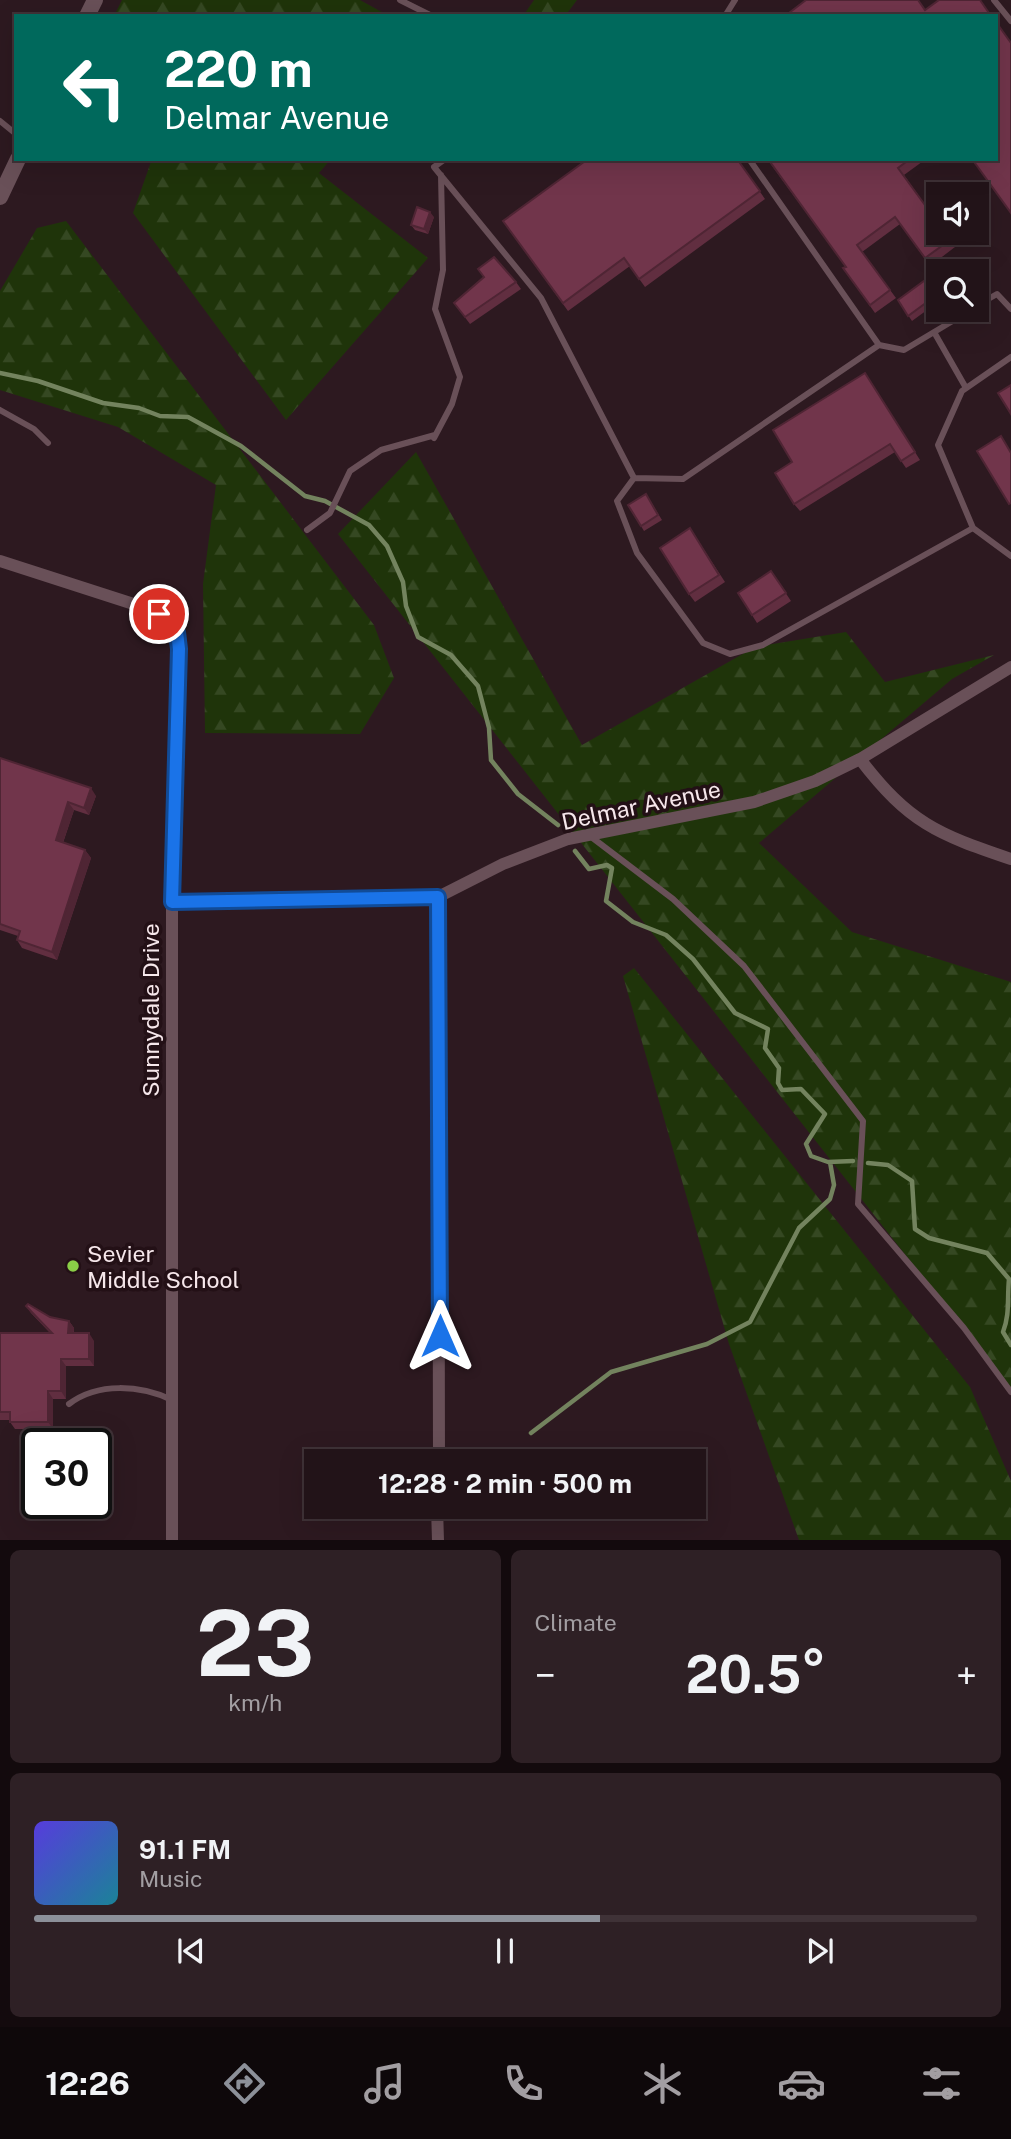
<!DOCTYPE html>
<meta charset="utf-8">
<style>
:root{--surface:#221318;--page:#2e2025;--text:#f1f3f6;--muted:#a29ea2;--line:#3f3237;--accent:#8c9099}
body{margin:0;font-family:"Public Sans",sans-serif;background:var(--page);color:var(--text);height:100vh;display:flex;flex-direction:column;font-size:26px;white-space:nowrap}
*{box-sizing:border-box;margin:0}
p{font-size:23px;color:var(--muted)}
.icon{flex:none;width:38px;height:38px;fill:none;stroke:currentColor;stroke-width:2;stroke-linecap:round;stroke-linejoin:round}
.map{position:relative;height:1540px;overflow:hidden}
.side{display:flex;flex-direction:column;gap:10px;padding:10px;background:#130a0d;flex:1}
.side>*{flex:none}
.top-card{position:absolute;left:14px;top:14px;width:984px;height:147px;border-radius:0px;box-shadow:0 7px 28px #0002,0 0 0 2px var(--line);background:#00695c;color:#fff;overflow:hidden}
.fabs{position:absolute;left:926px;top:182px;display:grid;gap:14px}
.fabs a{display:grid;place-items:center;width:63px;height:63px;border-radius:0px;background:var(--surface);box-shadow:0 7px 28px #0002,0 0 0 2px var(--line);font-size:35px}
.speed{position:absolute;left:21px;top:1428px;display:flex;gap:14px;font-size:35px;font-weight:700;text-align:center}
.speed>*{display:grid;place-content:center;width:91px;height:91px;border-radius:50%;background:var(--surface);box-shadow:0 7px 28px #0002,0 0 0 2px var(--line);line-height:1}
.speed .limit{border:4px solid #111;border-radius:10px;background:#fff;color:#111}
.pin{position:absolute;display:grid;place-items:center;width:60px;height:60px;color:#fff;margin:-30px;border:4px solid #fff;border-radius:50%;box-shadow:0 2px 7px #0007}
.me{position:absolute;width:77px;margin:-38px;rotate:0deg;stroke-linejoin:round;filter:drop-shadow(0 0 5px #0008)}
.turn{display:flex;align-items:center;gap:24px;height:147px;padding:0 35px;font-size:32px}
.turn .icon{width:91px;height:91px;stroke-width:2.5}
.turn b{display:block;font-size:49px;line-height:60px}
.big{font-size:52px;font-weight:700;line-height:1.1}
.side .widget{flex:1;display:flex;flex-direction:column;justify-content:center;gap:10px;min-width:0;padding:0 24px;border-radius:10px;background:var(--page)}
.side .dial{align-items:center;gap:0}
.dial b{font-size:91px;line-height:1}
.song{display:flex;align-items:center;gap:21px}
.cover{width:84px;height:84px;border-radius:10px;background:linear-gradient(135deg,hsl(250 70% 55%),hsl(190 70% 35%))}
.played{height:7px;border-radius:4px;background:linear-gradient(90deg,var(--accent) 60%,var(--line) 60%)}
.keys{display:flex;justify-content:space-around;direction:ltr}
.heat{display:flex;justify-content:space-between;align-items:center;font-size:38px;direction:ltr}
.side .tiles{flex:1;display:grid;gap:10px;grid-template-columns:1fr 1fr}
.widget:last-child{grid-column:span 2}
.trip{position:absolute;left:304px;top:1449px;width:402px;height:70px;border-radius:0px;background:var(--surface);box-shadow:0 7px 28px #0002,0 0 0 2px var(--line);font-weight:700;line-height:70px;text-align:center}
.dock{display:flex;height:112px;justify-content:space-around;align-items:center;background:#0e080a;color:var(--muted)}
.dock .icon{width:49px;height:49px}
.dock .current{color:var(--accent)}
.dock b{font-size:32px;color:var(--text)}
.map>svg:first-child{display:block}
.forest{fill:url(#forest-firs)}
.lines{fill:none;stroke-linecap:round;stroke-linejoin:round}
.stream{stroke:#73835e;stroke-width:4.5}
.service{stroke:#695058;stroke-width:6}
.minor{stroke:#695058;stroke-width:12}
.tertiary{stroke:#695058;stroke-width:16}
.wall{fill:#612e40}
.shaded-wall{fill:#4f2534}
.building{fill:#71354b;stroke:#4f2534;stroke-width:2}
.route-casing{stroke:#114b97;stroke-width:18}
.route{stroke:#1a73e8;stroke-width:12}
.poi-dot{fill:#8ace47;stroke:#231016;stroke-width:2.5}
.labels{text-anchor:middle;dominant-baseline:central;stroke-width:7;stroke-linejoin:round;paint-order:stroke}
.street-label{font-size:23px;fill:#f6e7eb;stroke:#231016}
.poi-label{font-size:23px;fill:#f6e7eb;stroke:#231016;text-anchor:start}
</style>
<div class="map">
<svg width="1011" height="1541" viewBox="0 0 1011 1541">
<defs>
<pattern id="forest-firs" width="22" height="20" patternUnits="userSpaceOnUse" patternTransform="scale(1.75)"><rect width="22" height="20" fill="#1f340a"/><path d="M5 1l3.5 6h-7zM16 11l3.5 6h-7z" fill="#354822"/></pattern>
</defs>
<rect width="100%" height="100%" fill="#2d1920"/>
<path class="forest" d="M122,0h238l29,16h-275z
M534,0h43l-12,16h-42z
M152,159h179l-12,14 109,85 -142,162 -153,-207z
M66,221l308,404 20,53 -34,56 -155,-1 -2,-149 13,-99 -98,-58 -118,-37v-99l37,-63z
M416,452l166,293 173,-98 91,-15 39,50 109,-27 -42,24 -193,164 93,89 159,50v407l-673,-855z
M634,968l336,419 41,94v59h-212l-70,-196 -106,-368z"/>
<g class="lines">
<path class="stream" d="M0,373l38,8 65,22 36,5 21,8 28,1 53,29 64,50 20,5 44,24 18,21 16,36 3,24 12,31 33,18 27,31 11,42 2,32 27,34 40,31
M575,851l14,18 18,-4 5,3 -6,33 27,21 33,13 27,24 42,54 33,16 -3,19 14,20 -1,15 4,7 19,-1 24,25 -19,30 5,12 17,6 25,-1
M868,1163l20,2 24,16 3,48 14,9 58,15 22,26c-2,20 1,35 -6,53l8,13
M531,1433l80,-61 96,-28 43,-22 49,-94 31,-29 4,-14 -4,-23"/>
<path class="service" d="M400,0l32,16
M994,0l17,21
M725,16l10,-16
M0,121l16,13
M445,159l-11,8 107,131 93,180 49,1 196,-134
M749,159l130,186 25,5 67,-40
M976,306l21,-12 14,15
M934,332l32,56
M0,410l34,19 14,14
M434,438l18,-34 8,-27 -25,-68 8,-39 -2,-95
M634,478l-17,23 20,52 66,90 27,11 33,-9 210,-117 38,28
M973,528l-35,-83 24,-54 49,-34
M307,530l23,-17 20,-42 31,-21 54,-15
M590,836l83,63 71,67 119,155 -5,83 106,124 47,64
M69,1404c29,-22 71,-19 103,-4"/>
<path class="minor" d="M0,561l149,48 19,12 10,17 -6,264v639
M860,759c49,64 77,75 151,100
M438,897l1,564
M172,902l266,-5 65,-33 65,-25 186,-37 61,-21 45,-22 151,-92
M437,1507l1,34"/>
<path class="tertiary" d="M87,16l8,-16
M0,197l18,-38"/>
</g>
<path class="wall" d="M737,159l28,40 -120,88 -15,-21 -62,45 -65,-90z
M767,159h159l-22,16 51,72 -25,19 -30,-42 -38,28 34,46 -21,15 -32,-45 3,-1z
M434,217l-6,17 -13,-4 -4,-5z
M516,282l5,7 -51,35 -16,-21z
M938,292v10l-26,19 -14,-21z
M865,373l55,87 -14,8 -11,-16 -95,59 -6,-7 -2,-42z
M646,494l16,26 -18,11 -16,-26z
M695,536l30,46 -30,20 -6,-8z
M771,571l20,30 -34,22 -19,-30z
M0,758l96,38 -7,19 -15,-5 -11,33 22,7 6,8 -34,102 -35,-12 -5,-8 1,-4 -18,-6z
M26,1306l24,11 19,4 5,7v5l20,8v25h-28v33h-13v30h-38l-5,-7v-2h-10v-87h50l-19,-20z"/>
<path class="shaded-wall" d="M430,212l4,5 -6,17 -4,-5z
M91,788l5,8 -7,19 -5,-7z
M68,802l6,8 -13,38 -5,-8z
M85,850l6,8 -34,102 -5,-8z
M69,1321l5,7 -1,13 -5,-8z
M89,1333l5,8v25l-5,-7z
M61,1359l5,7v33l-5,-8z
M48,1391l5,8v30l-5,-7z"/>
<path class="building" d="M806,0h112l7,10 14,-10h41l11,16h-206z
M996,22l15,21v170l-39,-54h24z
M588,159h149l23,32 -121,88 -15,-21 -61,45 -60,-82z
M768,159h142l-12,9 40,55v10h7l5,7 -25,18 -30,-41 -38,28 33,45 -20,15 -27,-37 3,-1z
M417,207l13,5 -6,17 -13,-4z
M494,257l22,25 -51,35 -11,-14 30,-26 -6,-8z
M928,278l10,14v2l-30,22 -10,-16z
M865,373l50,79 -14,9 -11,-17 -96,60 -19,-31 17,-11 -19,-32z
M1011,385v29l-13,-21z
M1001,436l10,17v50l-2,1 -32,-53z
M646,494l12,21 -17,11 -13,-21z
M690,528l29,47 -30,19 -29,-46z
M771,571l15,22 -34,22 -14,-22z
M0,758l91,30 -7,20 -16,-6 -12,38 29,10 -33,102 -35,-12 3,-9 -20,-7z
M28,1304l22,13 19,4 -1,12h21v26h-28v32h-13v31h-38v-10h-10v-79h52l-26,-27z"/>
<g class="lines">
<g class="route-casing">
<path id="route" d="M159,614l18,18 2,17 -7,253 266,-5 2,439"/>
</g>
<use href="#route" class="route"/>
</g>
<circle class="poi-dot" cx="73" cy="1266" r="7"/>
<g class="labels">
<g class="street-label">
<text transform="translate(641 805) rotate(-12)">Delmar Avenue</text>
<text transform="translate(150 1010) rotate(-90)">Sunnydale Drive</text>
</g>
<g class="poi-label">
<text x="87" y="1253">Sevier<tspan x="87" dy="26">Middle School</tspan></text>
</g>
</g>
</svg>
<div class="fabs">
<a><svg class="icon" aria-label="sound" viewBox="0 0 24 24"><path d="M4 9h4l5-4v14l-5-4H4zM17 9q2 3 0 6"/></svg></a>
<a><svg class="icon" aria-label="search" viewBox="0 0 24 24"><circle cx="10" cy="10" r="6"/><path d="M15 15l6 6"/></svg></a>
</div>
<div class="speed"><div class="limit">30</div></div>
<div class="pin" style="left:159px;top:614px;background:#d93025"><svg class="icon" aria-label="arrive" viewBox="0 0 24 24"><path d="M6 21V4h12l-3 4 3 4H6"/></svg></div>
<svg class="me" style="left:440px;top:1336px" viewBox="-20 -20 40 40"><path d="M0-17L14 15 0 8-14 15z" fill="#1a73e8" stroke="#fff" stroke-width="4"/></svg>
<div class="trip">12:28 · 2 min · 500 m</div>
<div class="top-card">
<div class="turn"><svg class="icon" aria-label="left" viewBox="0 0 24 24"><path d="M17 20v-9H6M10 6l-5 5 5 5"/></svg><div><b>220 m</b>Delmar Avenue</div></div>
</div>
</div>
<section class="side">
<div class="tiles">
<div class="widget dial"><b>23</b><p>km/h</p></div>
<div class="widget"><p>Climate</p>
<div class="heat"><a>−</a><b class="big">20.5°</b><a>+</a></div>
</div>
<div class="widget">
<div class="song"><i class="cover"></i><div><b>91.1 FM</b><p>Music</p></div></div>
<div class="played"></div>
<div class="keys"><svg class="icon" aria-label="previous" viewBox="0 0 24 24"><path d="M18 5L8 12l10 7zM5 5v14"/></svg><svg class="icon" aria-label="pause" viewBox="0 0 24 24"><path d="M8 5v14M16 5v14"/></svg><svg class="icon" aria-label="next" viewBox="0 0 24 24"><path d="M6 5l10 7-10 7zM19 5v14"/></svg></div>
</div>
</div>
</section>
<nav class="dock">
<b>12:26</b>
<svg class="icon current" aria-label="directions" viewBox="0 0 24 24"><path d="M12 3l9 9-9 9-9-9zM9 14v-3h6M13 9l2 2-2 2"/></svg>
<svg class="icon" aria-label="music" viewBox="0 0 24 24"><path d="M9 18V5l10-2v13"/><circle cx="6" cy="18" r="3"/><circle cx="16" cy="16" r="3"/></svg>
<svg class="icon" aria-label="phone" viewBox="0 0 24 24"><path d="M5 4h4l2 5-3 2q2 4 5 5l2-3 5 2v4C11 20 4 13 5 4z"/></svg>
<svg class="icon" aria-label="climate" viewBox="0 0 24 24"><path d="M12 3v18M4 7l16 10M4 17L20 7"/></svg>
<svg class="icon" aria-label="car" viewBox="0 0 24 24"><path d="M5 17H2v-5l4-1 3-4h7l3 4 3 1v5h-3M9 17h6M6 11h13"/><circle cx="7" cy="17" r="2"/><circle cx="17" cy="17" r="2"/></svg>
<svg class="icon" aria-label="filters" viewBox="0 0 24 24"><path d="M4 7h16M4 17h16"/><circle cx="9" cy="7" r="2"/><circle cx="15" cy="17" r="2"/></svg>
</nav>
